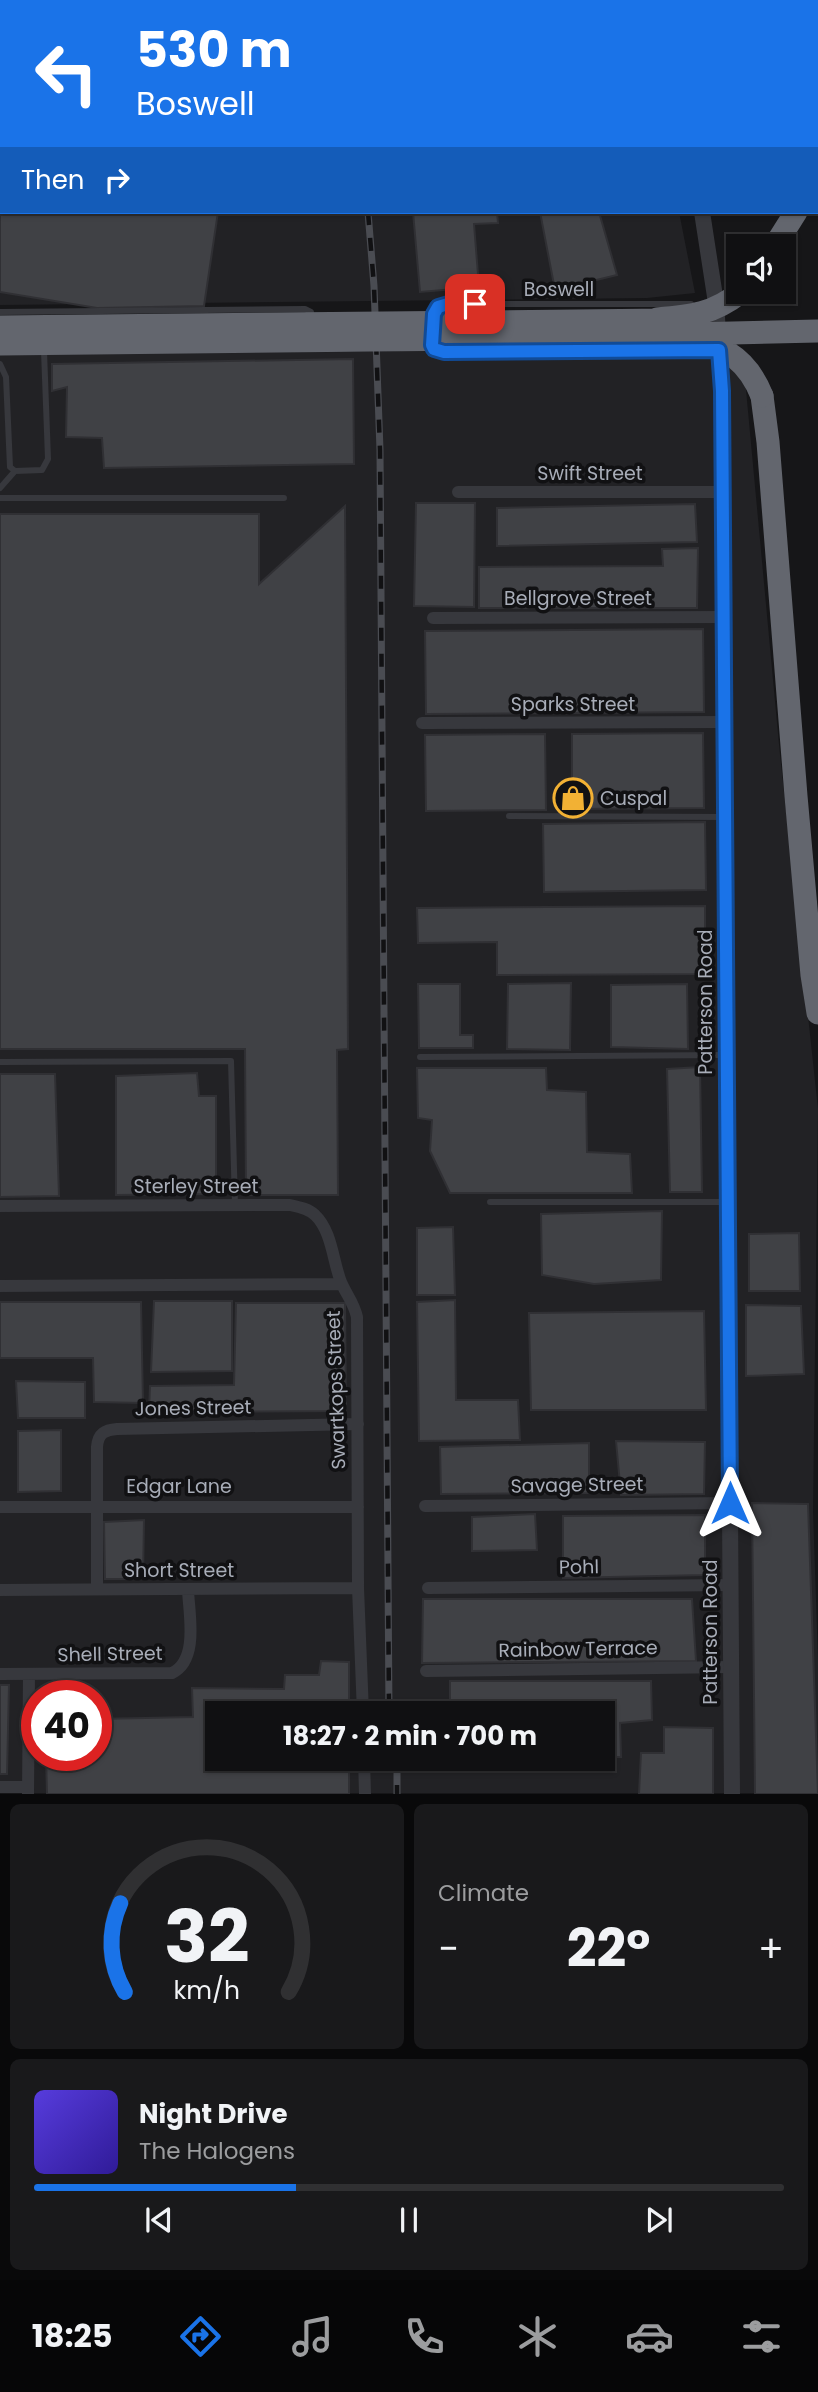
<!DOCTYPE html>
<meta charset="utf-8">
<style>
:root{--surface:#101012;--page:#19191b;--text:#f1f3f6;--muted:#9c9d9f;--line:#303032;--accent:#1a73e8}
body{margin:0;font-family:Poppins,sans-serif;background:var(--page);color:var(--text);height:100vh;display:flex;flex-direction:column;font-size:26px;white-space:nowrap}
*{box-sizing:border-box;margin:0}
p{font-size:23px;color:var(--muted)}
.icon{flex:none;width:38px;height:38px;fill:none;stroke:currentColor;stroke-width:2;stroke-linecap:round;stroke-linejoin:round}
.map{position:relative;height:1794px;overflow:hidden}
.details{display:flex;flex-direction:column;gap:10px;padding:10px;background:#09090a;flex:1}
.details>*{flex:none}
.guide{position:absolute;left:0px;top:0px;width:819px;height:214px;box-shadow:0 2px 5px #0004,0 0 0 2px var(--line);background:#1a73e8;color:#fff;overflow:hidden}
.tools{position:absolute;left:726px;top:234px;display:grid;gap:14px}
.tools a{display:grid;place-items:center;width:70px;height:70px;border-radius:0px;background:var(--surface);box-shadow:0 2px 5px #0004,0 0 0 2px var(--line);font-size:35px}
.speed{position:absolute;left:21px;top:1680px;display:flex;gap:14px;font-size:35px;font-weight:700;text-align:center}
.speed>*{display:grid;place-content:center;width:91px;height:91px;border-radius:50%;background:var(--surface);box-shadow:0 2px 5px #0004,0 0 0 2px var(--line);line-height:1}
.speed .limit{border:10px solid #d22;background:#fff;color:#111}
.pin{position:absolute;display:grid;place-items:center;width:60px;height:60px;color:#fff;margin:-30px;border-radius:14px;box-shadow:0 4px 10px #0006}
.me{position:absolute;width:77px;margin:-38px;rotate:0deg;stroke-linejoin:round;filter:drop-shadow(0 0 5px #0008)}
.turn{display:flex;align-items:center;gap:24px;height:147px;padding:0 21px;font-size:32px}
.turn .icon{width:91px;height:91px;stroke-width:2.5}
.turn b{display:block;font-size:49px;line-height:60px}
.then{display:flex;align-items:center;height:66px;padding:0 21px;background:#0003;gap:14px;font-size:26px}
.big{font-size:52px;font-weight:700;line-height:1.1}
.details .card{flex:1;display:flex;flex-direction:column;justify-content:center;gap:10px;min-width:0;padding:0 24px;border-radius:10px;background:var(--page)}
.details .dial{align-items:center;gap:0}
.dial svg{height:182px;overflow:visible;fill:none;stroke:var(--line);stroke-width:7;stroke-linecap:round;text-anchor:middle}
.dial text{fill:var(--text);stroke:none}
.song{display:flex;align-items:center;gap:21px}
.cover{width:84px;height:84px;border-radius:10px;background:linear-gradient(135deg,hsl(250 70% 55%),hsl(250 70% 35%))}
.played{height:7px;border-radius:4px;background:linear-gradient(90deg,var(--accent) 35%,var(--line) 35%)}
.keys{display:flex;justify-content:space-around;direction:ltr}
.heat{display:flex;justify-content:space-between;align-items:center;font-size:38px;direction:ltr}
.details .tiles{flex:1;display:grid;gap:10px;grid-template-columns:1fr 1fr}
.card:last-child{grid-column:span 2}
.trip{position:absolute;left:205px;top:1701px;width:410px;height:70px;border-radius:0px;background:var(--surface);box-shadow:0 2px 5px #0004,0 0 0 2px var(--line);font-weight:700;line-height:70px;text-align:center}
.dock{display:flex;height:112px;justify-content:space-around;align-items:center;background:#060607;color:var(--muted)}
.dock .icon{width:49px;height:49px}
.dock .on{color:var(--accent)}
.dock b{font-size:32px;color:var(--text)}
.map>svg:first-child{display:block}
.built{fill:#222225;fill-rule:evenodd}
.building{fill:#404145;stroke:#303034;stroke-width:2}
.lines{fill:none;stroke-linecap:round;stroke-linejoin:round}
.service{stroke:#37383d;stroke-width:6}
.minor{stroke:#37383d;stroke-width:12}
.tertiary{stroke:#37383d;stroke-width:16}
.motorway{stroke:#63666e;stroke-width:23}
.rail-casing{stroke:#4a4c52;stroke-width:7}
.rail{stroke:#111113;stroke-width:4.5;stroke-dasharray:13;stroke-linecap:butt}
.motorway-bridge{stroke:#63666e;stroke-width:23}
.route-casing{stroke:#114b97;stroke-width:18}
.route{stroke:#1a73e8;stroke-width:12}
.labels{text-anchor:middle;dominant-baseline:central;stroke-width:7;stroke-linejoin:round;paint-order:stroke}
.street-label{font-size:19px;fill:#a8adb8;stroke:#111113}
.poi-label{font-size:19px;fill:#a8adb8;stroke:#111113;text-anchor:start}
</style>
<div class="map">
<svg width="818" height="1794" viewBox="0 0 818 1794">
<rect width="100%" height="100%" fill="#161618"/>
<path class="built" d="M0,0h637l1,2h-636v210h677l16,81 -48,5 -647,7z
M598,347l95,4 43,18 9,10 35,376 38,354 -5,402 5,148v134h-818v-1440l354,-1zM37,1696h59v59h-59zM217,1713h385v46h-385z"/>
<path class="building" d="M93,0h160l4,1 -164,1z
M0,106l2,106h216l-14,94 -107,2 -97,-16z
M413,212h84l1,11 -24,1 5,63 -59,5z
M540,212h59l18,63 -62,15z
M353,359l1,105 -250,4 -2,-30 -36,-1 1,-50 -15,4v-27z
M416,503h59l-1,104 -60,-1z
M695,504l2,38 -200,4v-38z
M345,506l3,543 -11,1 1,145h-92l-1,-146h-245v-535h259v70z
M698,548l-1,60h-218v-41l184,-1 -1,-17z
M703,629l1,83 -278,2 -1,-83z
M703,733l1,75 -132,1v-75z
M545,734l1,76 -120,1 -1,-76z
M705,822l1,68 -162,2 -1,-68z
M705,906v68l-208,1v-33l-79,1 -1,-35z
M571,983l-1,67 -63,-1 1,-65z
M418,984h42v51h13v13h-54z
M687,984l1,65 -77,-2v-62z
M700,1067l2,125h-32l-3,-123z
M417,1068h129l1,22 39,2 1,60 43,2 2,39h-182l-20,-42 2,-31 -14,-2z
M197,1073l2,23h17v98l-100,1v-119z
M0,1074h55l4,122 -59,1z
M662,1211l-1,69 -67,4 -52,-9 -1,-61z
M453,1227l2,68h-38v-67z
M799,1233l1,58h-51v-57z
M455,1300l1,100h62l2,40 -101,1 -2,-139z
M154,1301h78v70l-81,1z
M0,1302h141l2,101 -49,-1 -1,-44h-93z
M236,1303h109l1,108 -197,1 1,-26 84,-1z
M746,1305l55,1 3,68 -58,2z
M704,1311l2,99h-175l-2,-97z
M16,1381l69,1v36h-67z
M61,1430v61l-43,1v-61z
M616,1441l89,1 -1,52 -83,1z
M589,1443v50l-148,1 -1,-47z
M752,1503l56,1 10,290h-63z
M535,1514l2,36 -65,1v-34z
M705,1515v60l-142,3v-62z
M144,1520l-1,59h-38l-1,-57z
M423,1599h269l4,62 -274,2z
M321,1661l28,1v51h-132v46h132v35h-302l-1,-39h50v-36l97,-2 -1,-29 92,1 1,-14h34z
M450,1681h201l1,39 -32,3 1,34h-19v-44h-152z
M0,1685h9l-2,89h-7z
M66,1690h27v6h-27z
M664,1727l49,1v66h-74l2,-41h23z
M487,1759h81l-81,3z"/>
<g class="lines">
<path class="service" d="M0,312l305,-3 6,3 1,8
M434,318l4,-10 10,-4h243
M433,346l4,4 7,2 249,-2
M0,364l6,13 4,90 5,4 27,-1 6,-11 -4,-108
M0,488l15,-17
M0,498h284
M509,816l215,1
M420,1057l306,-2
M0,1062l231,-1 4,144
M490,1202h236"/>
<path class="minor" d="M458,492h265
M433,618l291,-1
M422,723l303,-1
M0,1206l290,-1c9,2 19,4 25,10 17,16 18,47 26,67 5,12 13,21 16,35l1,271 5,125
M0,1286l342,-2
M425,1506l305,-3
M0,1507h358
M428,1588l303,-3
M97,1589v-142c1,-14 8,-17 20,-18l241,-5
M0,1590l358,-2
M426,1671l306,-4
M0,1674l172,-1c27,-13 17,-59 16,-83
M364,1759l1,35
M0,1787h28
M28,1794l1,-120"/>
<path class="tertiary" d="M658,0v2
M702,212l14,91 6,88 10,1403"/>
<path class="motorway" d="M817,178l1,-1
M774,247l22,-35
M762,396l6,46 28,354 16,179 6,38"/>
<g class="rail-casing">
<path id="rail" d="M353,0v2
M368,212l6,74 6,164 9,1263
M397,1759v35"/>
</g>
<use href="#rail" class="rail"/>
<path class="motorway-bridge" d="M657,319c35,-3 56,-5 84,-27
M0,327l665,-7
M692,341c35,4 57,22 70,55
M0,344l474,-5 344,-8"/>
</g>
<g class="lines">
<g class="route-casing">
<path id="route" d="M475,304h-27l-10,3 -4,7 -2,31 2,4 10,3 275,-2 3,41 8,1112"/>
</g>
<use href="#route" class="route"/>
</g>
<defs>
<g id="shop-ring" transform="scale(2.0125)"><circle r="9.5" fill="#111113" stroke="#f2b134" stroke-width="1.5"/><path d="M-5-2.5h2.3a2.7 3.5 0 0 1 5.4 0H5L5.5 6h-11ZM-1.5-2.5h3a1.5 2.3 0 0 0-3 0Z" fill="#f2b134"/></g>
</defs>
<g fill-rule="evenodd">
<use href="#shop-ring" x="573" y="798"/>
</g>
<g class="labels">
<g class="street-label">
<text x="559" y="289">Boswell</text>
<text x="590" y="473">Swift Street</text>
<text x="578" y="598">Bellgrove Street</text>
<text x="573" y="704">Sparks Street</text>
<text transform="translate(705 1002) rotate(-90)">Patterson Road</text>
<text x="196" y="1186">Sterley Street</text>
<text transform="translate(336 1390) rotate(-92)">Swartkops Street</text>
<text transform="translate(193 1408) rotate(-1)">Jones Street</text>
<text transform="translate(577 1485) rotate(-1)">Savage Street</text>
<text x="179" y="1486">Edgar Lane</text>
<text transform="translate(579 1567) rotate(-1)">Pohl</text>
<text x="179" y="1570">Short Street</text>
<text transform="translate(710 1632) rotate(-90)">Patterson Road</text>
<text transform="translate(578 1649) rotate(-1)">Rainbow Terrace</text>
<text transform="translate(110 1654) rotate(-1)">Shell Street</text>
</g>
<g class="poi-label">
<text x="600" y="798">Cuspal</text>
</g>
</g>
</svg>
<div class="tools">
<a><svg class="icon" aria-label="sound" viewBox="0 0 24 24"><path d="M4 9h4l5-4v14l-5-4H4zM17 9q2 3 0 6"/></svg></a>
</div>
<div class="speed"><div class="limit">40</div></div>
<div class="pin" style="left:475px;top:304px;background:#d93025"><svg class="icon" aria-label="arrive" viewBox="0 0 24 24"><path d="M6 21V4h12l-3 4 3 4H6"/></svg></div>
<svg class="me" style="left:730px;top:1503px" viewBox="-20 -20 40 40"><path d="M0-17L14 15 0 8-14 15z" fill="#1a73e8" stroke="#fff" stroke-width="4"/></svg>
<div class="trip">18:27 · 2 min · 700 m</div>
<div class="guide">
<div class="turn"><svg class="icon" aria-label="left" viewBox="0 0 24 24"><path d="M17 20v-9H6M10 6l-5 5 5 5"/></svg><div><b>530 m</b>Boswell</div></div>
<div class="then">Then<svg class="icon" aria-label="right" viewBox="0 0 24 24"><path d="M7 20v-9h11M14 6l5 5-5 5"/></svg></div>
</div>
</div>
<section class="details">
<div class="tiles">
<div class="card dial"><svg viewBox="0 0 100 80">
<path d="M14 69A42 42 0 1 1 86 69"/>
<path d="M14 69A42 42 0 0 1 12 30" stroke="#1a73e8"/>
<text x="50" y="56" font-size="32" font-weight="700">32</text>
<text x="50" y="72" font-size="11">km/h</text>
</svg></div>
<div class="card"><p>Climate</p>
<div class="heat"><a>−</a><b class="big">22°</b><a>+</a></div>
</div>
<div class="card">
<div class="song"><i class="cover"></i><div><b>Night Drive</b><p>The Halogens</p></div></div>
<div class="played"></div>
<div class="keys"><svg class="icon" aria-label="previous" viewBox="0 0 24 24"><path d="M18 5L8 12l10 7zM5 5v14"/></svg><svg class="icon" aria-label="pause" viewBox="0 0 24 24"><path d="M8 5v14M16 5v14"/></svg><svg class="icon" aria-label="next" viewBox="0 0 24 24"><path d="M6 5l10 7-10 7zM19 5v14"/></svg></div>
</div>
</div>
</section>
<nav class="dock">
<b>18:25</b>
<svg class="icon on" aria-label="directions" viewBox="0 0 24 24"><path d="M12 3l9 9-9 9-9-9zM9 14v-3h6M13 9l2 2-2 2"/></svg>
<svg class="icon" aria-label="music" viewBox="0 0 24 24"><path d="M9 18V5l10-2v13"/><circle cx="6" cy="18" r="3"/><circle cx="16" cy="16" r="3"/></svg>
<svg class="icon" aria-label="phone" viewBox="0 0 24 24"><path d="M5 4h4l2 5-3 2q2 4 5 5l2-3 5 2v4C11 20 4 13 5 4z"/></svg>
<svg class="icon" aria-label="climate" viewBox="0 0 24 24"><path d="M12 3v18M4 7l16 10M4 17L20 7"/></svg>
<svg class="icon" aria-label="car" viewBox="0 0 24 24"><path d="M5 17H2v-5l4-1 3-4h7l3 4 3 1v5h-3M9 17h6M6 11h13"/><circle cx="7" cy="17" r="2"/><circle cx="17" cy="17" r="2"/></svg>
<svg class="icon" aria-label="filters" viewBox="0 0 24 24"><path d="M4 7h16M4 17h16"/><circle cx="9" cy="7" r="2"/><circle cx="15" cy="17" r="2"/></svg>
</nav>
